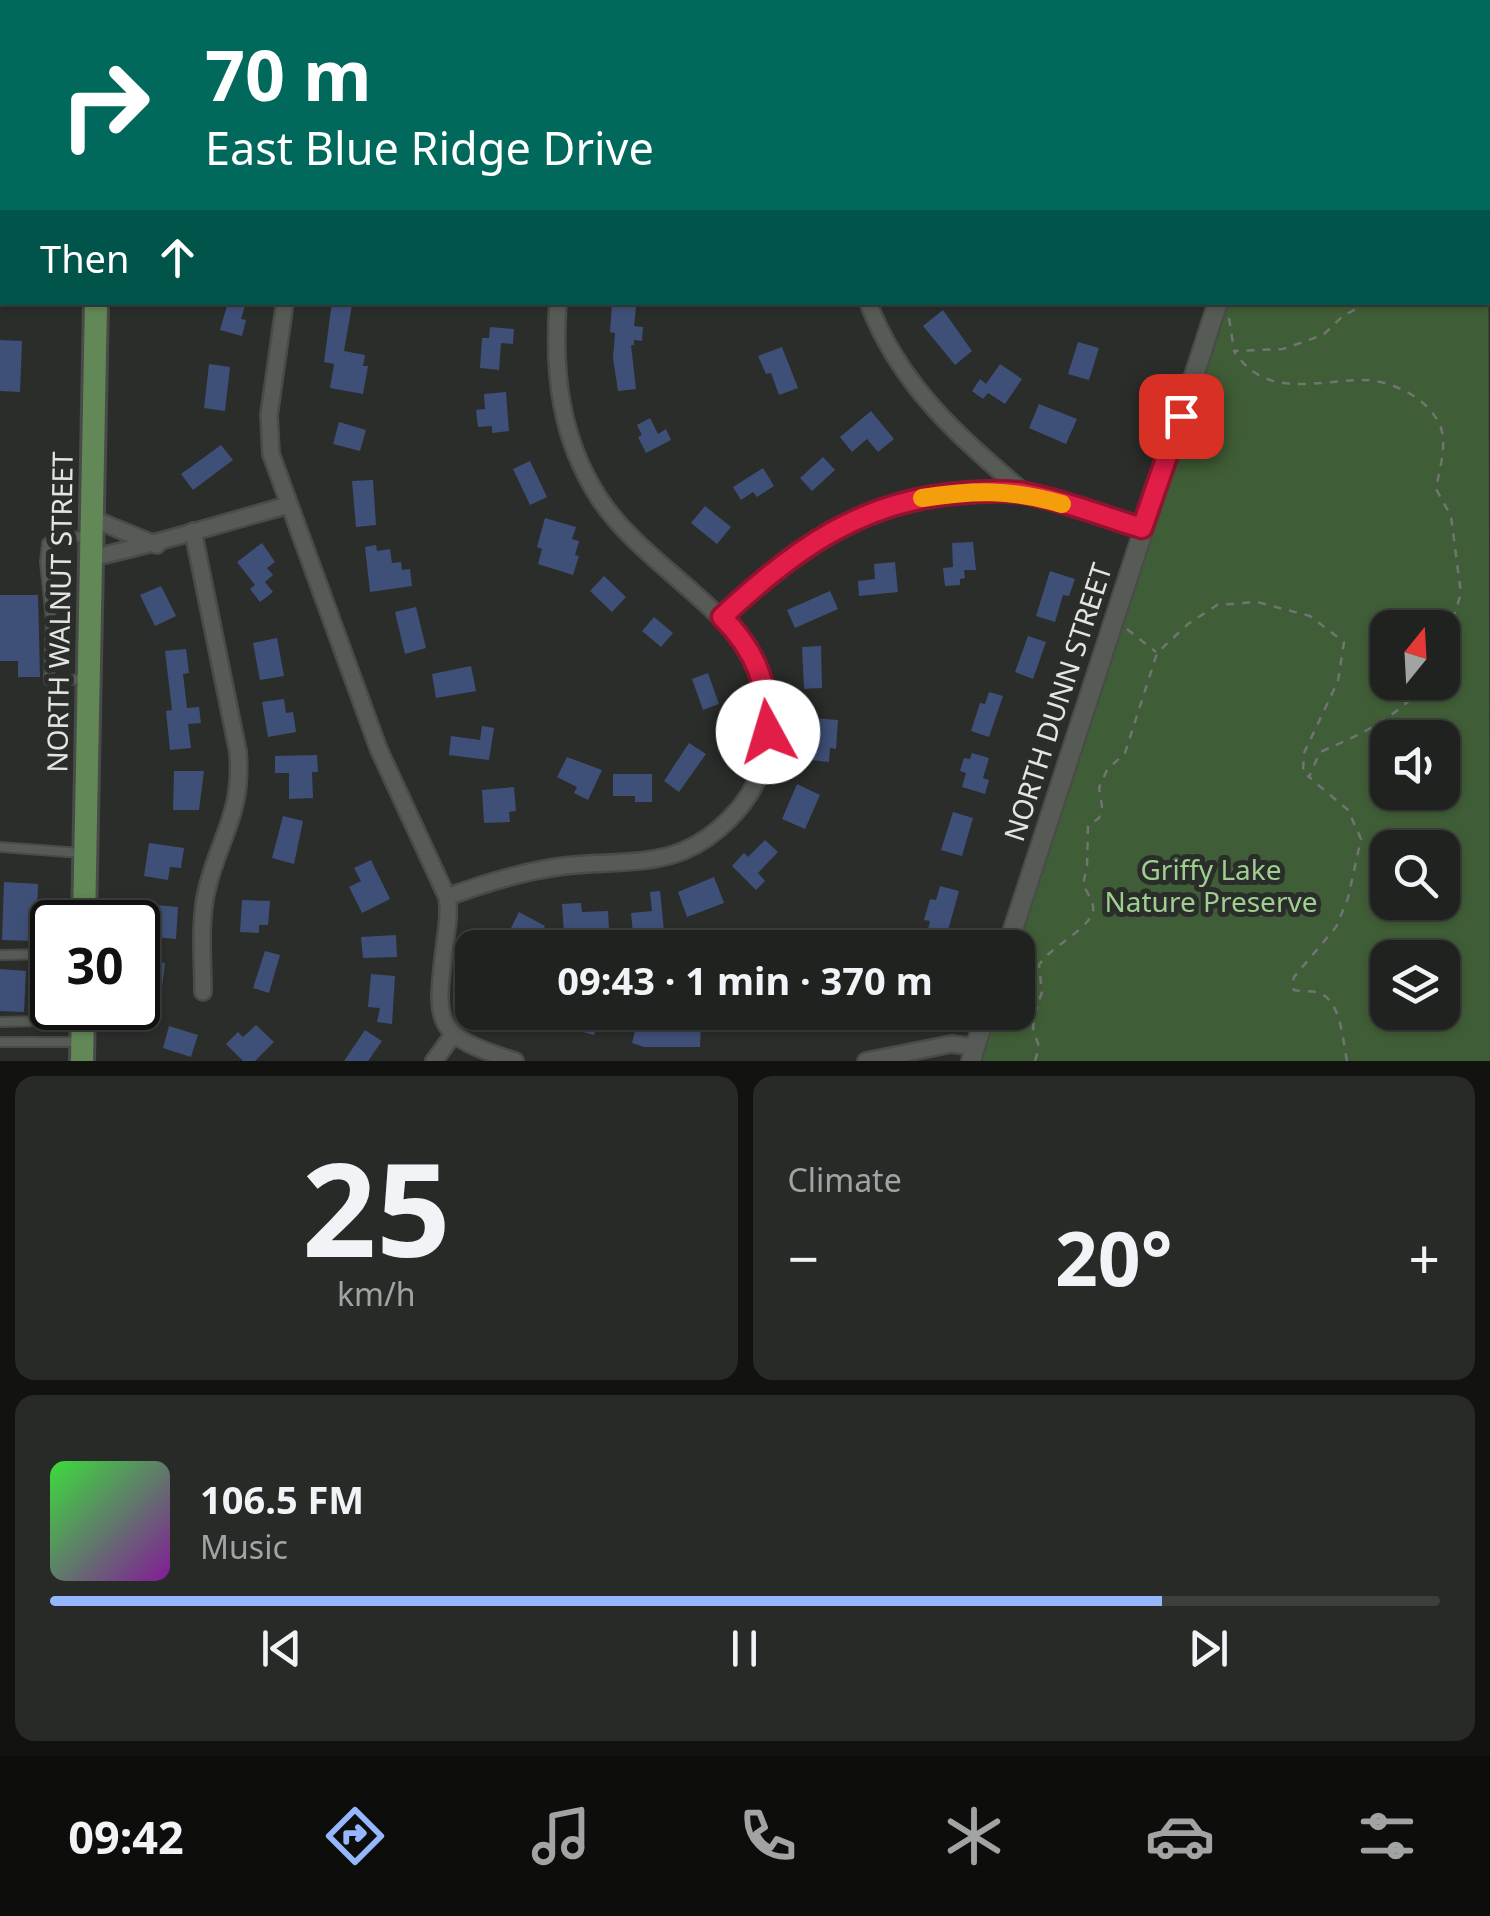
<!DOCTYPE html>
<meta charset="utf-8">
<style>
:root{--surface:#20221f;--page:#282a28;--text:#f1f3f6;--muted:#a2a4a4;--line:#3d3f3d;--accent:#96b6fd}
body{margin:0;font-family:"Noto Sans",sans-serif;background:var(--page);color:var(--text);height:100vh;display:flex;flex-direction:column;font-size:38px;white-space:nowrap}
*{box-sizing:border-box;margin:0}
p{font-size:32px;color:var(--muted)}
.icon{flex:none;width:55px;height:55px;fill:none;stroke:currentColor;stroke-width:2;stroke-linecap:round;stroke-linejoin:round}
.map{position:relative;height:1061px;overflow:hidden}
.details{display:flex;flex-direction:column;gap:15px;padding:15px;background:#121311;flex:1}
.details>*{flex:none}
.top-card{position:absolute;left:0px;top:0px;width:1490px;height:305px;box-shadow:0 2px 8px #0004,0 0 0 2px var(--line);background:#00695c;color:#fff;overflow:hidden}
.needle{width:65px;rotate:18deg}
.buttons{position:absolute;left:1370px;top:610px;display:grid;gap:20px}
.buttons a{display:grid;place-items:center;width:90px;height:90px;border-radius:20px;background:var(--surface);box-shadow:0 2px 8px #0004,0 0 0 2px var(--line);font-size:50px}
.speed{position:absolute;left:30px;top:900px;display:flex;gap:20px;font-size:50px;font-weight:700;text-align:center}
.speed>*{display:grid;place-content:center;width:130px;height:130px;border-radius:50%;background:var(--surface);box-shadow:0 2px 8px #0004,0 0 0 2px var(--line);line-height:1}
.speed .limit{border:5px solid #111;border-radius:15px;background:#fff;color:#111}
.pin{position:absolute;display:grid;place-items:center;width:85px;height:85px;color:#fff;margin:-42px;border-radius:20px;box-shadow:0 5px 15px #0006}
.me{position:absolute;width:110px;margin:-55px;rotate:354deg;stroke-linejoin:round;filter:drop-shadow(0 0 8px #0008)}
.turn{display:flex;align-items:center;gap:35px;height:210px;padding:0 40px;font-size:45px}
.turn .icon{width:130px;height:130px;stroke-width:2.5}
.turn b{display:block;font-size:70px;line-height:85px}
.then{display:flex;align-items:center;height:95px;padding:0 40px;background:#0003;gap:20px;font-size:38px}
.big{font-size:75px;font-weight:700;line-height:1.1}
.details .tile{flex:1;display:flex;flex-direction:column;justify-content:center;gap:15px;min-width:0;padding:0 35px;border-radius:20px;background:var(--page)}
.details .dial{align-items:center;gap:0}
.dial b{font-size:130px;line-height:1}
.song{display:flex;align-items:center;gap:30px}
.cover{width:120px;height:120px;border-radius:15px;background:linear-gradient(135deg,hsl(120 70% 55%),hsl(290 70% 35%))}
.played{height:10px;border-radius:5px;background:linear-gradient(90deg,var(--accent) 80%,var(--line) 80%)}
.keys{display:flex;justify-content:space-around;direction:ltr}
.heat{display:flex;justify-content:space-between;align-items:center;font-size:55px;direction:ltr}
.details .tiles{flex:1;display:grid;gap:15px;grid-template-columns:1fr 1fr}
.tile:last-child{grid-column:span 2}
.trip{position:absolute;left:455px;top:930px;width:580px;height:100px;border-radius:20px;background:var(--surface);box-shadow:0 2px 8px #0004,0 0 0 2px var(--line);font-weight:700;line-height:100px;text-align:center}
.tabs{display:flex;height:160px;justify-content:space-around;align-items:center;background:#0d0e0c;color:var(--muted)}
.tabs .icon{width:70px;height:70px}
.tabs .active{color:var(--accent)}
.tabs b{font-size:45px;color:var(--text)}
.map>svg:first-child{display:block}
.green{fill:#374b31}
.forest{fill:#3f5d36;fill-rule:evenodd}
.building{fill:#3f5078}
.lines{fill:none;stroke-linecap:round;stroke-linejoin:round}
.service-casing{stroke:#484b47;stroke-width:12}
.minor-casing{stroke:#484b47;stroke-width:20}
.tertiary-casing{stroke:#484b47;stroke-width:22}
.primary-casing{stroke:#484b47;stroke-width:28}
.path{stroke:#717470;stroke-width:2.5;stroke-dasharray:8 8;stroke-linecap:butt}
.service{stroke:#575b56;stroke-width:8}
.minor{stroke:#575b56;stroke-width:15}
.tertiary{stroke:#575b56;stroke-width:18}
.primary{stroke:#628857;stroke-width:22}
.route-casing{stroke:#92132f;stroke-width:25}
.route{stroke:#e11d48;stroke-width:18}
.slow{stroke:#f59e0b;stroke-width:18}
.labels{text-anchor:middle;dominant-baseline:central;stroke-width:10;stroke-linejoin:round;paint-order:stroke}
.street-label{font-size:28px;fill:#e2e5e1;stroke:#2a2d29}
.park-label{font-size:28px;fill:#9ecf90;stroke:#2a2d29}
</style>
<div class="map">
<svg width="1490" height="1061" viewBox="0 0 1490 1061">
<rect width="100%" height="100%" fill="#2a2d29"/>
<path class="green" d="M0,0h96l-94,2 -2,257z"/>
<path class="forest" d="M1488,3l2,1058h-513l16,-48 25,-1v-64l-3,-1 214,-644 259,-1zM1388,628h54v54h-54zM1388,738h54v54h-54zM1388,848h54v54h-54zM1388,958h54v54h-54z"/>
<path class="building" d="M228,302h18l-5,17 5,1 -4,16 -22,-6z
M332,302l20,3 -8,46 21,4 -2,11h5l-5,28 -33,-6 4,-24 -10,-2z
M612,304l24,3 -2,19 9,1 -1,14 -8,-1v5h-3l5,44 -18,2 -5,-33 2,-25 -5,-1z
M943,310l29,41 -17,14 -32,-39z
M490,327l24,2 -1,15 -12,-1 -2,27 -19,-2 2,-30h7z
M0,340l22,1 -2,51 -20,-1z
M1078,342l21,6 -10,32 -21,-6z
M782,347l16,41 -19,7 -8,-22 -5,1 -8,-18z
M209,364l21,3 -5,44 -21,-3z
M1000,364l22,15 -17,25 -17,-11 -5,6 -11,-8 8,-12 6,5z
M506,392l3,39 -17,2v-7l-14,1 -2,-17 9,-1 -1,-15z
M1039,404l38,15 -11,25 -37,-16z
M871,411l23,28 -16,13 -11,-13 -15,13 -12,-15z
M650,418l8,16 8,-5 5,11 -25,13 -8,-16 4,-2 -5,-10z
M339,422l27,8 -6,21 -27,-7z
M221,445l12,15 -40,30 -12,-16z
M823,457l12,13 -23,21 -12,-13z
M530,461l17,36 -17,8 -17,-36z
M763,468l11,18 -17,11 -4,-5 -12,8 -8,-13z
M373,480l3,45 -20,2 -4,-46z
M705,506l26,21 -14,17 -26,-21z
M545,518l31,9 -4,12 7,2 -4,14 4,1 -6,19 -35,-11 4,-15 -5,-2z
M973,542l3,28h-12l1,8 -5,1v6l-15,1 -2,-18 10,-1 -1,-24z
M262,543l13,19 -8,6 6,7 -8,7 8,10 -13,10 -10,-13 5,-4 -18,-23z
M376,545l1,6 13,-2 2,14 9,-1 1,8 8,-1 2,17 -42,6 -5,-45z
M895,562l3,30 -39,4 -1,-15 17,-2 -1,-15z
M1050,571l25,8 -6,17 -6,-1 -8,27 -19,-6z
M604,576l22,21 -14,15 -22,-21z
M161,586l15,30 -21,10 -15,-31z
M830,591l8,18 -43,19 -8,-18z
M0,595h38l2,82h-22v-16h-18z
M416,607l10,41 -21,6 -10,-42z
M654,617l19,16 -12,14 -19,-16z
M1028,636l18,6 -13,37 -18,-7z
M277,638l7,38 -24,4 -7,-37z
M821,646l1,42 -18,1 -2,-42z
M186,649l3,24 -6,1 4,34 12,-1 2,16 -13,1 3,24 -21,2 -4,-39 6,-1 -7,-59z
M471,666l5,25 -40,7 -4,-24z
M708,673l11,31 -16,6 -11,-31z
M989,692l14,4 -14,41 -18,-6 9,-28 5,1z
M284,699l2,14 7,-1 3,20 -28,5 -6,-35z
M814,718l24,2 -2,29 -6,-1 -1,14 -18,-2z
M482,726l12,2 -5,32 -40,-5 2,-19 29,4z
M689,743l17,11 -27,38 -15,-11z
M972,753l17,5 -6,20 6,2 -4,14 -23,-7 4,-14 -6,-2 4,-13 6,1z
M317,755l1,17h-6l1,26 -24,1v-26h-14v-17z
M567,757l35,13 -14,30 -14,-7 3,-6 -20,-10z
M174,771h30l-5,39h-26z
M613,774h39v28h-17v-6h-22z
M797,784l23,11 -15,34 -23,-10z
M514,787l2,24 -7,1 1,10 -26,1 -2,-33z
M953,812l20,6 -11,38 -21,-6z
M283,816l20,5 -9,43 -22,-6z
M765,840l13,12 -20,21 7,8 -9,9 -24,-24 12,-13 4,4z
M149,843l35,5 -3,20 -11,-1 -2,13 -24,-4z
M371,860l19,39 -28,14 -13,-26 12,-6 -7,-13z
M714,877l10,26 -37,14 -9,-25z
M4,882l34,2 -2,57 -34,-1z
M940,886l19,5 -12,43 -19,-5 2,-8 -6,-1 6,-21 6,1z
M660,891l4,40 -31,3 -2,-21 21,-2 -2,-19z
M242,900l28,1 -2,24h-9v8l-19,-1z
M581,903l1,9 26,-1 1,19 -45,3 -2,-29z
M156,905l22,2 -2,32 -22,-2z
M519,912l26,14 -9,18 -26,-14z
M396,935l1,22 -34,1 -2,-21z
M265,951l15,4 -11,38 -16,-5z
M149,961l16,2 -4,32 -23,-3 2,-22 7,1z
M0,969l26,2 -2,41 -24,-1z
M371,974l24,2 -3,48 -15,-2 3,-14 -12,-1z
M557,1012h23l19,6 -5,17 -40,-11z
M616,1012h41l-3,11 47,1 -1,23h-56l-12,-4 3,-12 -23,-5z
M715,1012h32l1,18 -32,1z
M256,1025l18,17 -19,19h-12l-17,-17 12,-12 5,5z
M169,1026l29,9 -7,22 -28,-9z
M365,1030l17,11 -14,20h-24z"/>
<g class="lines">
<g class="service-casing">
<path id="service" d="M85,679l-36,2 2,-61 -6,-58 2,-19 9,-7 30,1
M0,847l81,6
M0,955l52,-1
M0,1022l44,-1 1,-67
M0,1042h78"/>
</g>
<g class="minor-casing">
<path id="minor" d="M335,2v-2
M629,2v-2
M876,2v-2
M1068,2l1,-2
M285,302l-16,113 2,39 108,296 68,147c3,15 0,30 -2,46 -10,82 -13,92 70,118
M868,302c31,83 91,135 157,191
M91,518l66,27
M193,531l45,221c5,60 -18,84 -31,137 -8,33 -4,70 -4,103
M91,558c67,-14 131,-35 198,-53
M722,617c81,-77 184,-143 302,-124 39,6 80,23 118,35
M447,897c38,-14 76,-26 117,-31 39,-5 82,0 119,-15 34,-14 65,-46 78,-80 49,-135 -102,-181 -162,-273 -39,-60 -46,-125 -41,-196
M434,1061l19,-26
M866,1061l85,-17 24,3"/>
</g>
<g class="tertiary-casing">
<path id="tertiary" d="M1274,2v-2
M1007,948l211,-646
M971,1061l15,-49"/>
</g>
<g class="primary-casing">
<path id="primary" d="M140,2l1,-2
M84,922l12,-620
M82,1061l1,-53"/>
</g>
<path class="path" d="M1464,2v-2
M1488,176h2
M1488,239l2,1
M1369,302l-26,14 -20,19 -40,14 -49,2c31,48 80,30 126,29 30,-1 70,18 81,48 6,18 -2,43 -5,61l15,27 10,78 -19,56
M1229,318l5,32
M1127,629l29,23
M1035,1061l4,-14 -6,-19 2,-15 7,-21 -3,-27c11,-19 58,-39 54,-59 -1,-7 -7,-15 -10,-22l4,-17 1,-41 11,-8 3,-12 -3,-18 8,-18 18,-17 32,-100 31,-29 29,-19 40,-3 53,14 34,26 -6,39 -34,72 -1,19 6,5
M1347,1061c-4,-19 -6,-61 -28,-68 -8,-3 -17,-1 -25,-3l-2,-5 2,-8 42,-50 12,-29 13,-59 -13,-29 -39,-33 11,-25c49,-21 71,-32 109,-70"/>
<use href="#service" class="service"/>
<use href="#minor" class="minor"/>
<use href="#tertiary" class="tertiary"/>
<use href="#primary" class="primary"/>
</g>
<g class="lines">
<g class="route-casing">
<path id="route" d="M768,732c0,-48 -12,-81 -46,-115 71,-67 140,-117 240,-124 20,-2 42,-3 62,0 40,7 80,24 118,35l39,-112"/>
</g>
<use href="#route" class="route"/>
<path class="slow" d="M922,498c52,-8 89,-9 140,6"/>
</g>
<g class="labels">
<g class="street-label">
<text transform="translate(59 612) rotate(-89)">NORTH WALNUT STREET</text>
<text transform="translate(1057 702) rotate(-72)">NORTH DUNN STREET</text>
</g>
<g class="park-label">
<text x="1211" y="869">Griffy Lake<tspan x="1211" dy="32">Nature Preserve</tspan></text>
</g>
</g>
</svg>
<div class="buttons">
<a><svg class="needle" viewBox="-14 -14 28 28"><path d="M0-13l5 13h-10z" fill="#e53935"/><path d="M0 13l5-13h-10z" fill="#a2a4a4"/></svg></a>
<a><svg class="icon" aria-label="sound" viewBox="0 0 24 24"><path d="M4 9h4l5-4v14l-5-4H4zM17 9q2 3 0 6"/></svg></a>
<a><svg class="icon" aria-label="search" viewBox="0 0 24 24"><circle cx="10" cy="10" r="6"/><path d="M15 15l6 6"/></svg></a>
<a><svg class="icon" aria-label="layers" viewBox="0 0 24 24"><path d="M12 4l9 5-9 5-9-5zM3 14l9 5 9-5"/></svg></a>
</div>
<div class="speed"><div class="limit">30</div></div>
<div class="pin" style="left:1181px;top:416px;background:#d93025"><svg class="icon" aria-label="arrive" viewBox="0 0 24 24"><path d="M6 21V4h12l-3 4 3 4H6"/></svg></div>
<svg class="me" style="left:768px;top:732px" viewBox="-20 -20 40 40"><circle r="19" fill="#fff"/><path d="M0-13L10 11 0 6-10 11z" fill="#e11d48"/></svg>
<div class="trip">09:43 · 1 min · 370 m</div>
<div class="top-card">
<div class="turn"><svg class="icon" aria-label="right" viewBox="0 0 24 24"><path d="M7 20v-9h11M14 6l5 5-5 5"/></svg><div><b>70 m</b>East Blue Ridge Drive</div></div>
<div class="then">Then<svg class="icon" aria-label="ahead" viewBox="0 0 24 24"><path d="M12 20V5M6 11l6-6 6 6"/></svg></div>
</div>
</div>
<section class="details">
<div class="tiles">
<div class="tile dial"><b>25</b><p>km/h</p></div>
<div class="tile"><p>Climate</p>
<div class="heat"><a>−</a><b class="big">20°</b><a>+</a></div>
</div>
<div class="tile">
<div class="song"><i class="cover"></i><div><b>106.5 FM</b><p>Music</p></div></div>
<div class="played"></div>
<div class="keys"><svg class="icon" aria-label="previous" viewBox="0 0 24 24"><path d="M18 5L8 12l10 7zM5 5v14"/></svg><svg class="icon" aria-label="pause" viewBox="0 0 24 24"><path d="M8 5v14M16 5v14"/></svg><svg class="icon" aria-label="next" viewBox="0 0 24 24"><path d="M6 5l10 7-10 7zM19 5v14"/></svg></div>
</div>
</div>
</section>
<nav class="tabs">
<b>09:42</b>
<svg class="icon active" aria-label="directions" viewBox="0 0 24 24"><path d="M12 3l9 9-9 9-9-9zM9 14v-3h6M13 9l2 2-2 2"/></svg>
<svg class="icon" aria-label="music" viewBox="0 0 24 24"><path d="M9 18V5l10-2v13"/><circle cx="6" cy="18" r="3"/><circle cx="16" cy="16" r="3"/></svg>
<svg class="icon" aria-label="phone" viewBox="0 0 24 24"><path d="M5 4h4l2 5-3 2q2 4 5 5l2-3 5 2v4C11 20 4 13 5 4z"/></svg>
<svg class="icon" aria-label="climate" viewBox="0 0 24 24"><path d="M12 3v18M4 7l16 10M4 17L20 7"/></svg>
<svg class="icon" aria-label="car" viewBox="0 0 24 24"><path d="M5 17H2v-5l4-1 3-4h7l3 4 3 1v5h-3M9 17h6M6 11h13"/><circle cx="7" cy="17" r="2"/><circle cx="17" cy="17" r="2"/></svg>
<svg class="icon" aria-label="filters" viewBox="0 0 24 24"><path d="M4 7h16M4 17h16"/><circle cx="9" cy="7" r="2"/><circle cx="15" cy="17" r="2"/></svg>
</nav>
